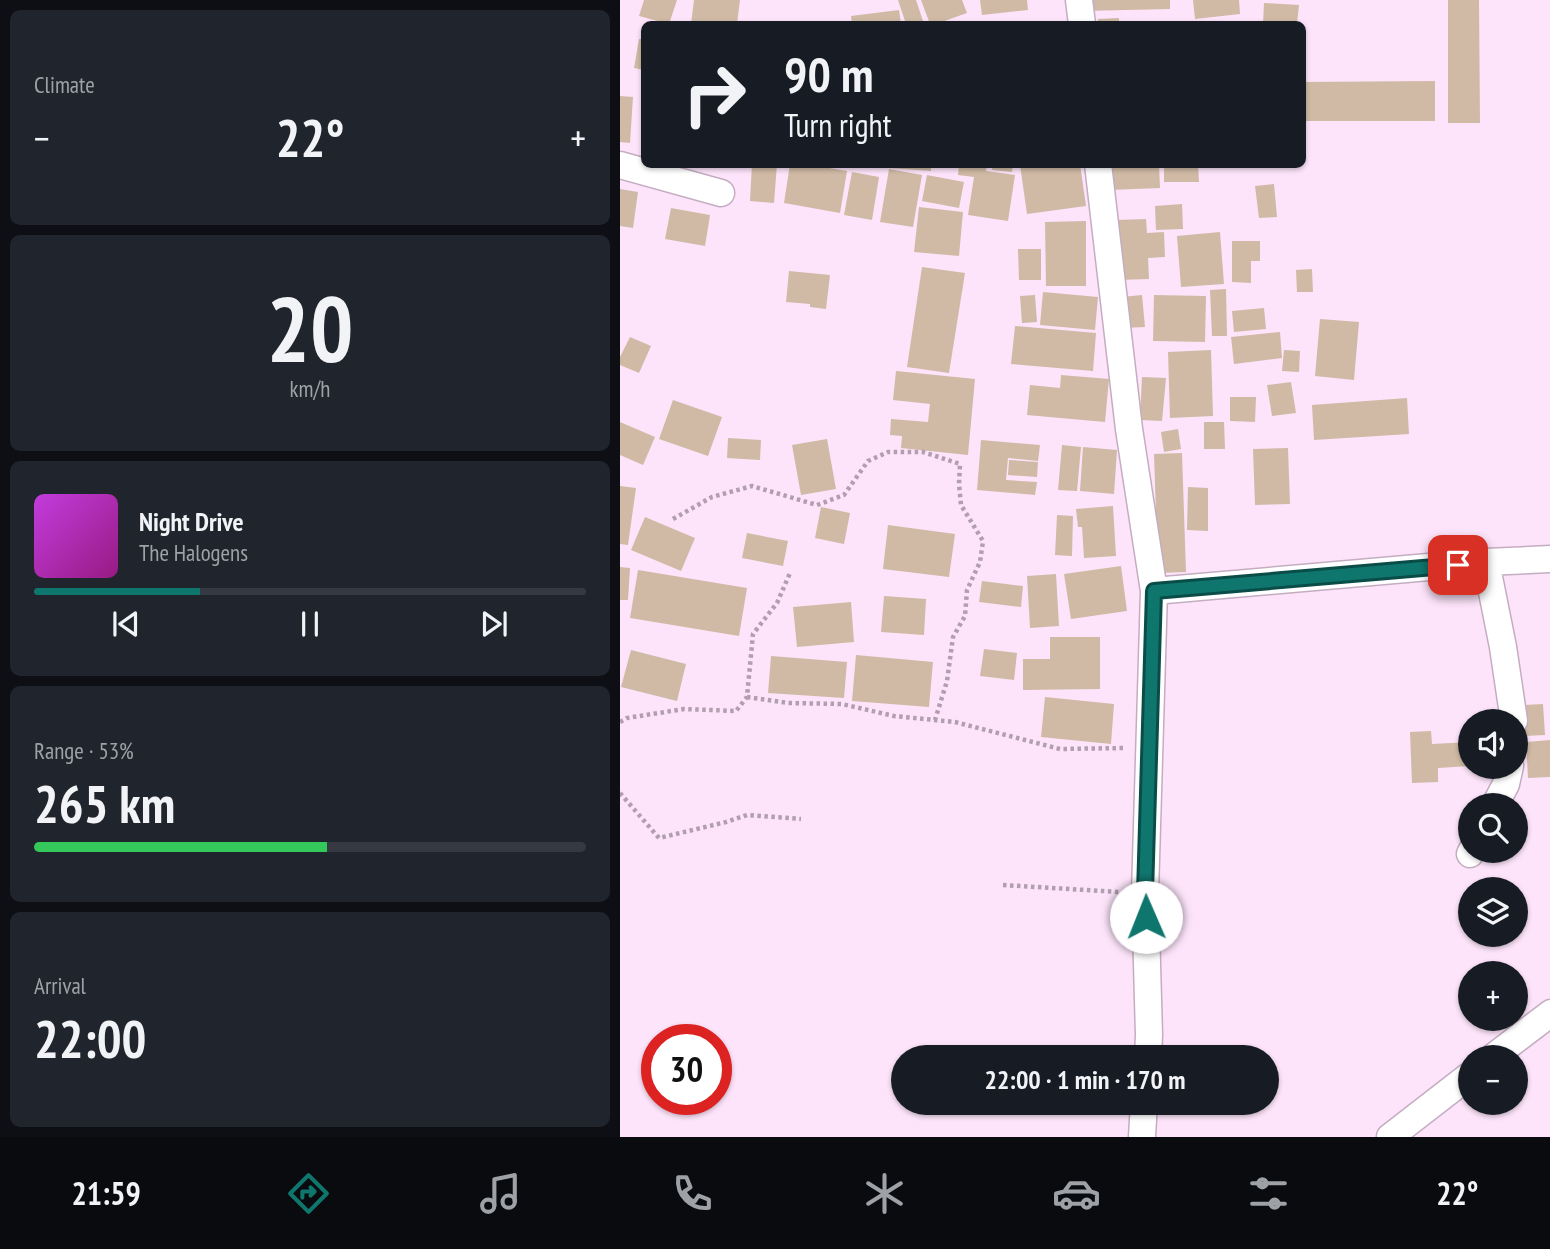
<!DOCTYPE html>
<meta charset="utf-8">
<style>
:root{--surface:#171b24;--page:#20242c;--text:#f1f3f6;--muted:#9ea1a6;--line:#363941;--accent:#0f766e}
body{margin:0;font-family:"PT Sans Narrow",sans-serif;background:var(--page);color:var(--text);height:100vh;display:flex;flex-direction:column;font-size:26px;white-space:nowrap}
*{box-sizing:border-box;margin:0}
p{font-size:23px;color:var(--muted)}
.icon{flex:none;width:38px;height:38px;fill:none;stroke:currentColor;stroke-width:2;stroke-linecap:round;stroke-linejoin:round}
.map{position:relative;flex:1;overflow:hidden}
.panel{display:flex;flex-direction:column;gap:10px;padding:10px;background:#0d0f14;width:620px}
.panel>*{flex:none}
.top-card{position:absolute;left:21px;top:21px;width:665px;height:147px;border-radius:10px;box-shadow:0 2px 5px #0004;background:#171b24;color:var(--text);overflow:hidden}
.controls{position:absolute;left:838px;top:709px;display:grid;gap:14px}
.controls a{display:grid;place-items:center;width:70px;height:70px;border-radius:50%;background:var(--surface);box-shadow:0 2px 5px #0004;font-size:35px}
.speed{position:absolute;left:21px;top:1024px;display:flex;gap:14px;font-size:35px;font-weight:700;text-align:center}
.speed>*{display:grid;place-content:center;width:91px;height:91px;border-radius:50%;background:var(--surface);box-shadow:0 2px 5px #0004;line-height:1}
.speed .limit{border:10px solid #d22;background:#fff;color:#111}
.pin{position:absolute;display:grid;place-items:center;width:60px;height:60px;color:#fff;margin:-30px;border-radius:14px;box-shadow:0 4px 10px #0006}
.me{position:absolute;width:77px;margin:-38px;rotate:359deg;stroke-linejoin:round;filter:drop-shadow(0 0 5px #0008)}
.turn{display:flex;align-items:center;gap:24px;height:147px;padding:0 28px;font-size:32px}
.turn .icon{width:91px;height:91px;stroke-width:2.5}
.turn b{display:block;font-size:49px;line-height:60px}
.big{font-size:52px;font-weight:700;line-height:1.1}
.panel .tile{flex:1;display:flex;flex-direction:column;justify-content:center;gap:10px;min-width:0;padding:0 24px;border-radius:10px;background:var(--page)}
.panel .dial{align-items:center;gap:0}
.dial b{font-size:91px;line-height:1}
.song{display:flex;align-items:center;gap:21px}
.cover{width:84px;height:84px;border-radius:10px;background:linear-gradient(135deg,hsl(290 70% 55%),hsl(310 70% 35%))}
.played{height:7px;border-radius:4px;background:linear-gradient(90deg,var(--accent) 30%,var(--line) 30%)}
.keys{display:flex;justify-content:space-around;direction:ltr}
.heat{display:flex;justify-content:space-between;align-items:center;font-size:38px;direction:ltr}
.charge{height:10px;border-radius:5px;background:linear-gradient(90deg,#34c759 53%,var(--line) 0)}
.trip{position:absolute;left:271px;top:1045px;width:388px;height:70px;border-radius:35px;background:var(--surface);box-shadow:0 2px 5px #0004;font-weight:700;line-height:70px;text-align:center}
.menu{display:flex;height:112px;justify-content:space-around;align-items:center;background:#090b0e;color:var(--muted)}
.menu .icon{width:49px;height:49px}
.menu .selected{color:var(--accent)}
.menu b{font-size:32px;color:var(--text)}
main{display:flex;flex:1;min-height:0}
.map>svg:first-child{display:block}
.building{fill:#d0baa5}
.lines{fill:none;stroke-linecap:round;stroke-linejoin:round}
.street-casing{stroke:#c4adc1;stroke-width:29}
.path{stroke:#b19eaf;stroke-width:4.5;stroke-dasharray:3.5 3.5;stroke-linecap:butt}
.street{stroke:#fff;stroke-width:26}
.route-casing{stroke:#0a4d48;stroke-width:18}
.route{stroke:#0f766e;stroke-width:12}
</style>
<main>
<section class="panel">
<div class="tile"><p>Climate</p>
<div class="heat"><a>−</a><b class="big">22°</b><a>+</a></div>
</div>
<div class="tile dial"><b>20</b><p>km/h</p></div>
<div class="tile">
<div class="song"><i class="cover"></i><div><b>Night Drive</b><p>The Halogens</p></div></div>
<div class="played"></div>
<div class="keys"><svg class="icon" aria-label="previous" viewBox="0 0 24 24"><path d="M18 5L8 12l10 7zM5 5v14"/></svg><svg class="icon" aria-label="pause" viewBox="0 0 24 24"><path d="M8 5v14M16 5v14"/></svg><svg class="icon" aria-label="next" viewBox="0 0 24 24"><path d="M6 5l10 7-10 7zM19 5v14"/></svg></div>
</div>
<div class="tile"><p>Range · 53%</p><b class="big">265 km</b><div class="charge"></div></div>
<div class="tile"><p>Arrival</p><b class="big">22:00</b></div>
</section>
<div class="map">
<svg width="931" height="1137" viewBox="0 0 931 1137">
<rect width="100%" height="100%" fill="#fde4fa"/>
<path class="building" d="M24,0h33l-8,24 -30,-8z
M74,0h46l-3,24h-46z
M278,0h18l8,24h-18z
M301,0h41l5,13 -31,11h-6z
M360,0h47l1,10 -46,5z
M462,0h88v9l-87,2z
M573,0h46l1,14 -45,5z
M828,0h31l1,123h-32z
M644,3l35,2 -2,19h-34z
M279,10l2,14h-49l-1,-8z
M499,18v6h-21v-5z
M19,39h5v31l-10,-2z
M815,81v40h-133v-39z
M0,96l13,1 -3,46 -10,-1z
M132,164h25l-3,39 -24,-2z
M170,164h16l41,7 -7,42 -56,-10z
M270,164h41v7l-41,-3z
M339,164h28l-1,7 29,4 -7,46 -40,-6 6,-38 -16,-2z
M373,164h20l-1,8 -20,-2z
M404,164h56l6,42 -59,8 -7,-49z
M489,164h50l1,24 -50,2z
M544,164h34l1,18h-35z
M269,169l33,6 -9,52 -33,-5z
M232,172l27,5 -7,43 -28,-5z
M307,175l37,7 -5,26 -37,-7z
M654,184l3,33 -18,1 -4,-32z
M0,189l18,3 -5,36 -13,-2z
M562,204l1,25 -27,1 -1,-24z
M299,207l44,5 -4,44 -45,-4z
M51,208l39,7 -5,31 -40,-7z
M526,219l1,14 17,-1 1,25 -17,1 1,21 -30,1 -3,-60z
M466,221v65h-40l-1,-64z
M600,232l4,52 -43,3 -4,-51z
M612,241h28v20h-9v22l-19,-1z
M398,249h23v31h-22z
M302,267l43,6 -16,100 -42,-6z
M692,269l1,23h-16l-1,-22z
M169,271l41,4 -4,34 -16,-2v-3l-24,-2z
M606,289l1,47h-15l-2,-46z
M423,292l55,5 -3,33 -55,-5z
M415,295l2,27 -15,1 -2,-27z
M522,295l3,32 -21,1 -3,-31z
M534,295l52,1 -1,46 -52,-1z
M644,308l2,21 -32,3 -2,-21z
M700,319l39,3 -5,58 -39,-4z
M395,326l81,7 -3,38 -82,-7z
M660,332l2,26 -48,6 -3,-27z
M10,337l21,9 -12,27 -19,-8v-8z
M591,350l2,66 -43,2 -2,-66z
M664,350l16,1 -1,21 -17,-1z
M276,371l79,8 -7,76 -67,-7 1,-12 -12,-1 1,-16 37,3 2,-18 -37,-4z
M441,375l48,4 -4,43 -78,-7 3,-30 30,3z
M522,377l24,1 -4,43 -22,-1z
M671,382l5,31 -24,3 -5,-31z
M610,397h26l-1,25 -25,-1z
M787,398l2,36 -95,6 -2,-35z
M53,400l49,17 -14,39 -49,-17z
M0,422l35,15 -12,28 -23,-10z
M584,422h20l1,27h-21z
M558,429l3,20 -17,3 -3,-20z
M108,438l33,2 -1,20 -33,-2z
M207,439l9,50 -35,6 -9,-50z
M361,440l59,5 -2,16 -30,-3 -2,22 31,2 -2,13 -58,-5z
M442,445l19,2 -4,44 -19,-1z
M463,447l34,3 -3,44 -34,-3z
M668,448l2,56 -35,1 -2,-56z
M562,453l4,119 -28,1 -4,-119z
M389,460l29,2 -1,15 -29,-2z
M0,486l16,2 -8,57 -8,-1z
M568,487l20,1v43l-21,-1z
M493,506l3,50 -32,2 -2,-31h-4l-2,-18z
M201,507l29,6 -6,31 -29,-6z
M437,515l16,1 -1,40 -17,-1z
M25,517l50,21 -14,33 -50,-21z
M268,525l67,9 -6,43 -66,-8z
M127,533l41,8 -5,25 -41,-8z
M501,566l6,45 -56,8 -7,-45z
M0,567l10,1 -2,32h-8z
M18,570l109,18 -8,48 -109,-18z
M436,574l3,52 -29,2 -3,-52z
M362,581l41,5 -2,21 -42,-5z
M264,596l42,3 -2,36 -43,-3z
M231,602l3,40 -57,5 -4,-40z
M430,637h50v52l-77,1v-31h27z
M364,649l33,4 -3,27 -34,-4z
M11,650l55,14 -9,37 -56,-14z
M236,655l77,7 -4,45 -77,-6z
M151,656l76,6 -3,36 -76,-5z
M425,697l69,7 -3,40 -70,-7z
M923,704l2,31 -21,1 -1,-31z
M811,731l1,13 38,-2v24l-32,2v14l-26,1 -2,-51z
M931,740v37l-23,1 -2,-36z"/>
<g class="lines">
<g class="street-casing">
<path id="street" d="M459,0l3,24
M478,164l31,265 25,162
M0,165l101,28
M866,562l17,85 11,74
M875,805l11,-21 4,-18
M850,854l2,-4
M528,1057l1,-22 -4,-142 9,-302 332,-29 65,-3
M873,1057l58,-44
M522,1137l2,-35
M770,1137l80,-62"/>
</g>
<path class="path" d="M53,519l39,-22 40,-11 65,19 27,-10 24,-34 20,-9h35l37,12 -1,20 2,21 22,36 -3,21 -13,28 -2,26 -12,21 -6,44 -12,39
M127,697l41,6 54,1 52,12 61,6 105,27 64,-1
M0,722l7,-4 57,-9 52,2 11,-14 6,-63 24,-31 13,-30
M0,793l39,45 67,-16 21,-7 54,4
M383,885l116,7"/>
<use href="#street" class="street"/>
</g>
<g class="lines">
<g class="route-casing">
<path id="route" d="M526,917l-1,-24 9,-302 304,-26"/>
</g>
<use href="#route" class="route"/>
</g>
</svg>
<div class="controls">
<a><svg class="icon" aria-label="sound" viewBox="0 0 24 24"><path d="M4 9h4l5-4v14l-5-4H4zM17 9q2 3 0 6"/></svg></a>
<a><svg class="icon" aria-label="search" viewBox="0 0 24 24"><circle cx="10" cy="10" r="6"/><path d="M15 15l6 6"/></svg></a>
<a><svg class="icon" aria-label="layers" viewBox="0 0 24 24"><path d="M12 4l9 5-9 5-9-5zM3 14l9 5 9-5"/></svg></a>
<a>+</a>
<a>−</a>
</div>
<div class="speed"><div class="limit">30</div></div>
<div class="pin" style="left:838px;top:565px;background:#d93025"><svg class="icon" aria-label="arrive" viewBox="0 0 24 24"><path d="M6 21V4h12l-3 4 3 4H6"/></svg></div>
<svg class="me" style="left:526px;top:917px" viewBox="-20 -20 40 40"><circle r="19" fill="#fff"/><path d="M0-13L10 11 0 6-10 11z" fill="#0f766e"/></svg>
<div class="trip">22:00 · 1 min · 170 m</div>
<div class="top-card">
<div class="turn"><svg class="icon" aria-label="right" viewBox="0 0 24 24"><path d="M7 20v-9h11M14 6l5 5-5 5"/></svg><div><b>90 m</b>Turn right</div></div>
</div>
</div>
</main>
<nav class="menu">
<b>21:59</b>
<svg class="icon selected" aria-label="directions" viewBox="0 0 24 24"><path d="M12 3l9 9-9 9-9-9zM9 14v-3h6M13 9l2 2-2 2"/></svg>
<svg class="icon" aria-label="music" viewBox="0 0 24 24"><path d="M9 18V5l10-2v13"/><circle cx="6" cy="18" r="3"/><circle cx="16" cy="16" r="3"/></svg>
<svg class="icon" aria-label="phone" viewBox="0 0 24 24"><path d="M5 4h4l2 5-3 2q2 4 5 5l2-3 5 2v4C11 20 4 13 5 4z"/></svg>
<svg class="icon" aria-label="climate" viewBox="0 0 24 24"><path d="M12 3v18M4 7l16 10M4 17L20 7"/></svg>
<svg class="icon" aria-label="car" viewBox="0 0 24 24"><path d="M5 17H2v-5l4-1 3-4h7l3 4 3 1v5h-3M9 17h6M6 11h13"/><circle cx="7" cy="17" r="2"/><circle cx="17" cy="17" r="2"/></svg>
<svg class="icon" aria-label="filters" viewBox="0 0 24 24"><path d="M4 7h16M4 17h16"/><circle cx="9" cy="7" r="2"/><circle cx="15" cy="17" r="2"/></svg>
<b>22°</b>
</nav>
